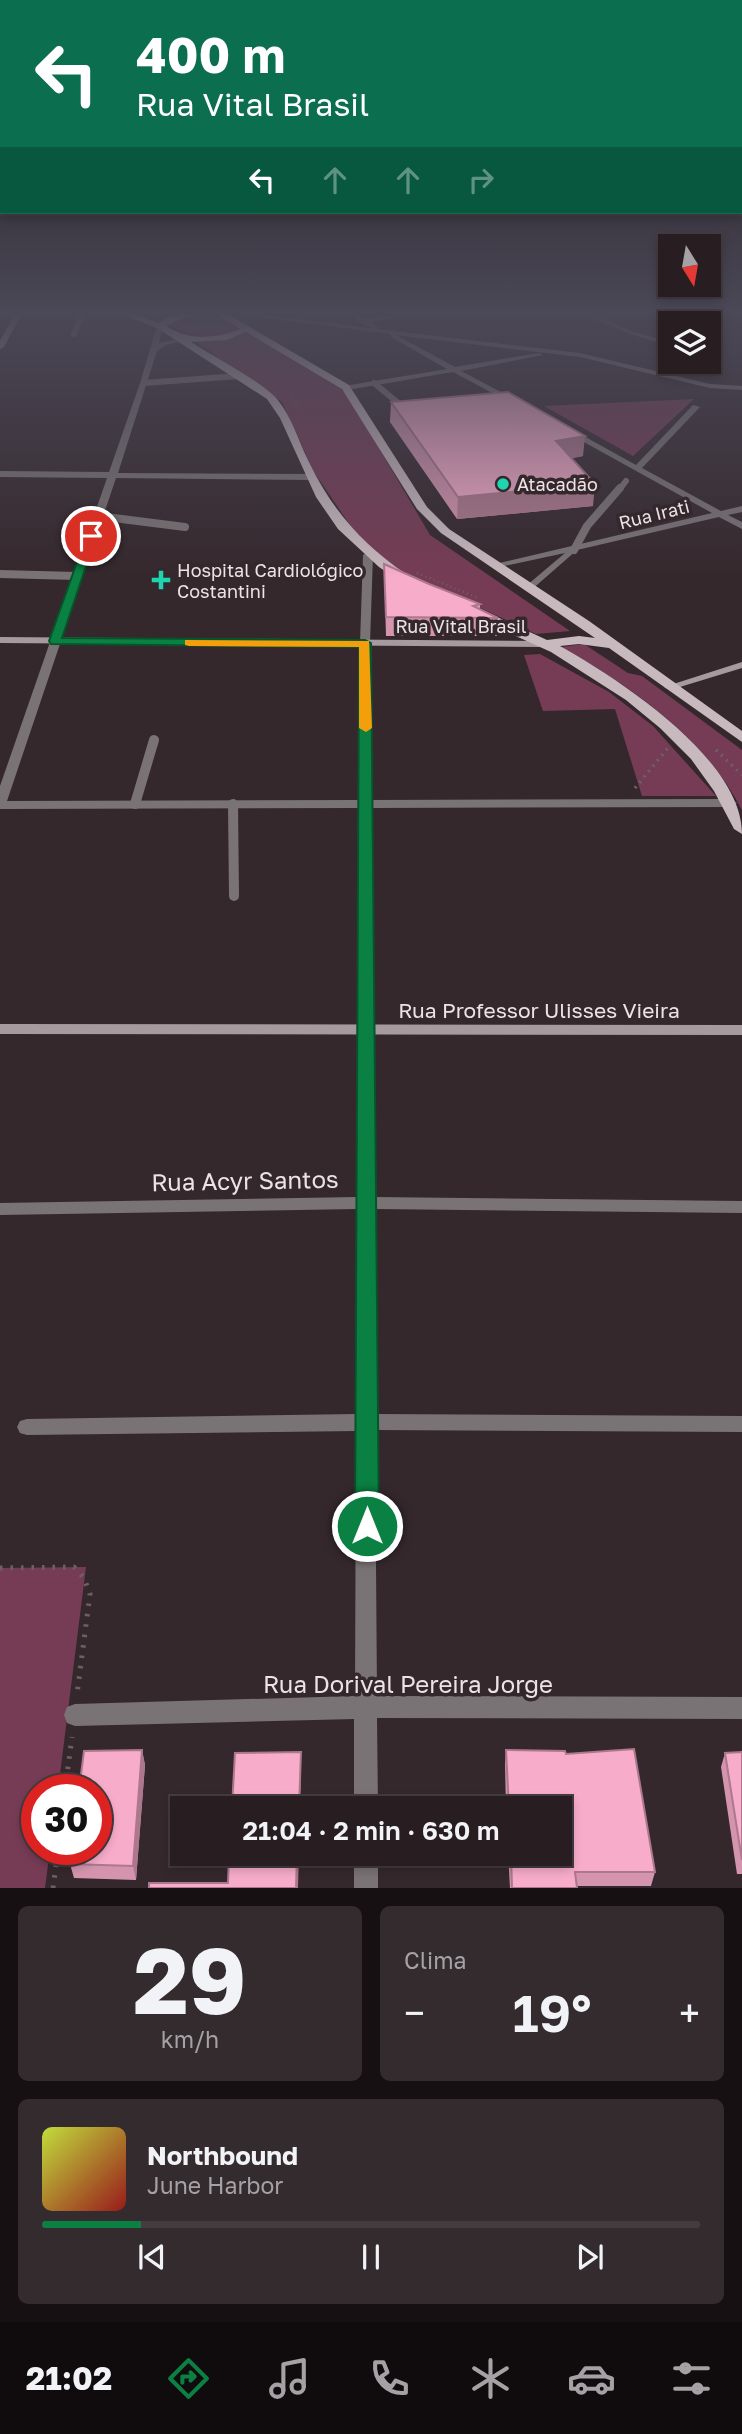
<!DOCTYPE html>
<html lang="pt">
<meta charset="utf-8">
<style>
:root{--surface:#281e22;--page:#342b2f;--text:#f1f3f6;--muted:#a5a2a5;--line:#443c40;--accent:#0b8043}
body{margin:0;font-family:"Golos Text",sans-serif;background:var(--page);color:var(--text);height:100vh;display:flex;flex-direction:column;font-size:26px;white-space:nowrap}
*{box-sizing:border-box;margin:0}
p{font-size:23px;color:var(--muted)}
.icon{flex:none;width:38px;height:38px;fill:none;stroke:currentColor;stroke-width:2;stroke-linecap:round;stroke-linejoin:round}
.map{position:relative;height:1888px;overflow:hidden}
.details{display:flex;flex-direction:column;gap:18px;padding:18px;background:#161013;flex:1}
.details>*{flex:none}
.guide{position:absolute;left:0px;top:0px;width:742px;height:214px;box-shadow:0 4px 10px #0003,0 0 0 2px var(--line);background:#0b6e4f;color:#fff;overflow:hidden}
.needle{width:46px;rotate:169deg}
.fabs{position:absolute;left:658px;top:234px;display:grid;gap:14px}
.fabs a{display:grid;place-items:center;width:63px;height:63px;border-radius:0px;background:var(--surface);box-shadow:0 4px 10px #0003,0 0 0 2px var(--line);font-size:35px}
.speed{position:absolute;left:21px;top:1774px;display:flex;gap:14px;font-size:35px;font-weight:700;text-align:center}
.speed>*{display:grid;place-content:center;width:91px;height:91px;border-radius:50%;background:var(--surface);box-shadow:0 4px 10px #0003,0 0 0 2px var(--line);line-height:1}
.speed .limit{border:10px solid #d22;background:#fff;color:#111}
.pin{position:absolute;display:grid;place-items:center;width:60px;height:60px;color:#fff;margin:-30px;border:4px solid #fff;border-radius:50%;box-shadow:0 2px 7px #0007}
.me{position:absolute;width:77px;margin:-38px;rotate:0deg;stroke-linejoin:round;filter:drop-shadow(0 0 5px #0008)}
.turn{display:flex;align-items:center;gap:24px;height:147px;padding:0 21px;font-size:32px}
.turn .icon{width:91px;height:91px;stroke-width:2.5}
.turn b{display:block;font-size:49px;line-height:60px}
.lanes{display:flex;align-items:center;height:66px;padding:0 21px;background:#0003;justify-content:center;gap:35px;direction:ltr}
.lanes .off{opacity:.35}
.big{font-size:52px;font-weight:600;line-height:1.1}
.details .widget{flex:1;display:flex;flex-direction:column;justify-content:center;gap:10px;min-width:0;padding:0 24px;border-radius:10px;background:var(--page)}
.details .dial{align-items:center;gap:0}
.dial b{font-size:91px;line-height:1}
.song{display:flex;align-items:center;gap:21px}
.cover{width:84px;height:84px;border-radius:10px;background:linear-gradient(135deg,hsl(70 70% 55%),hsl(0 70% 35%))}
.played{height:7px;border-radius:4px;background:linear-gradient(90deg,var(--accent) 15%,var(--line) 15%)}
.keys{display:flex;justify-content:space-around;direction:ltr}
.heat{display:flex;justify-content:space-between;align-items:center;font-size:38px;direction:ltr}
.details .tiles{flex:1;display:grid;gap:18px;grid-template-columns:1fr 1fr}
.widget:last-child{grid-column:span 2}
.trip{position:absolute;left:170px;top:1796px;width:402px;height:70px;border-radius:0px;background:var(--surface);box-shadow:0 4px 10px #0003,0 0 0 2px var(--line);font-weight:600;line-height:70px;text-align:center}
.menu{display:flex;height:112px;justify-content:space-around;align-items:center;background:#100c0e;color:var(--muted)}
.menu .icon{width:49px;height:49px}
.menu .current{color:var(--accent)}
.menu b{font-size:32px;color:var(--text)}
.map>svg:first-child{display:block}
.green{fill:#763c55}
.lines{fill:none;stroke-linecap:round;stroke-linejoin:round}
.path-far3{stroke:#6c6065;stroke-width:2;stroke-dasharray:1 2.5;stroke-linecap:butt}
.path-far2{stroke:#6c6065;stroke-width:2.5;stroke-dasharray:1 3.5;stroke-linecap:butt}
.path-far1{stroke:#6c6065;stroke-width:3.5;stroke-dasharray:2 5;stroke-linecap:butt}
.path{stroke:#6c6065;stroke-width:5;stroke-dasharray:2.5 8;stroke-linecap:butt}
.lane-far2{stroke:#7a7375;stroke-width:6}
.lane-far1{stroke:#7a7375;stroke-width:8}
.lane{stroke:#7a7375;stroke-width:10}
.street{fill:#7a7375;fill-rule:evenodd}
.secondary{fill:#a69a9e;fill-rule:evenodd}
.primary{fill:#c8b9be;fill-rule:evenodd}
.wall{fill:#d494ae}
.shaded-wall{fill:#ad788d}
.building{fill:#f7acca;stroke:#ad788d;stroke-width:2}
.route{fill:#0b8043;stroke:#07532c;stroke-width:2}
.slow{fill:#f59e0b}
.poi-dot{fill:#1fd5b0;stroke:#35282d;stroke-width:2.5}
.labels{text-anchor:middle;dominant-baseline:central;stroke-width:7;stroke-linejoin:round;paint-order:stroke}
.far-poi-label{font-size:18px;fill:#ece3e6;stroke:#35282d;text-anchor:start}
.far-street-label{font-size:18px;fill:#ece3e6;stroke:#35282d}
.street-label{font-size:21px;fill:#ece3e6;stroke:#35282d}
.near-street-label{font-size:24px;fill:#ece3e6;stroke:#35282d}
</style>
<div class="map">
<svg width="742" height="1888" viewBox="0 0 742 1888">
<rect width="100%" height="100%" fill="#35282d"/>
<path class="green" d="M209,316l16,3 12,9c-20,15 -47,9 -67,-3l18,-7z
M248,332l90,54 11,11 81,138 140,96 -34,3 -143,-67 -37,-33 -42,-62 -32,-70 -86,-60 24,-2z
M694,399l-61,57 -89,-50z
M584,644l44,29 14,3 100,74v60c-37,-72 -111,-124 -181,-163z
M540,654l69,38 44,34 63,70h-74l-27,-87 -72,2 -19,-56z
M86,1567l-28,223h-21v60h13l-5,38h-45v-320z"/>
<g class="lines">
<path class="path-far3" d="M292,398l8,14"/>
<path class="path-far2" d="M417,573l61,25"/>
<path class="path-far1" d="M716,750l26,25
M635,788l33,-40"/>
<path class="path" d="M0,1568l74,-1 10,11 6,16 -13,100
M65,1790l7,-53
M53,1888l5,-38"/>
<path class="lane-far2" d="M74,334l9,-21
M144,383l95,-7
M374,383l29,24
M619,490l7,-9"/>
<path class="lane-far1" d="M98,516l87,11
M574,550l13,-24 33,-38
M0,574l77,2"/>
<path class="lane" d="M135,804l19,-64
M233,804l1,92"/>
<path class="street" d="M228,313h23l120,15 -10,-5 -12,-10h8l10,6 31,-6h16l-42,9 5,4v3l203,24 130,31 32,2v4l-32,-2 -130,-31 -184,-22 59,32 84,-14 4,2 -82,16 55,29v4h-3l-60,-32 -106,18h-3v-4l103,-17 -56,-32v-3z
M581,313h10l43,19 36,10v4l-40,-12z
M722,313h7l-20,20v-6z
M160,324l3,2 -4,17 25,-5 4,2 -22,5 -9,6 -39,122 193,1 4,3 -4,3 -195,-2 -109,323 352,-1 1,-157 3,-88 5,-3 5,3 -3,88 1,157 360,-1 6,4 -6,4 -360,1 3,389 368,4v12l-368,-4 1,205 367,2v16l-367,-2 2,266 365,1v22l-365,-1 1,90h-24v-89l-279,7 -8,-3 -3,-8 3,-8 8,-3 280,-8 1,-265 -329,4 -7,-2 -3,-6 3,-6 7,-2 329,-5 1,-205 -357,6v-12l357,-6 2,-389 -359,1v-23l107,-308 -107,-1v-6l109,1 31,-89 17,-57z
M693,405l7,2 -58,61 79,43 21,-5v6l-14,3 14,7v7l-23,-12 -142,33 -47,41 -4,-1v-4l39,-33 -70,15v-4l217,-51 -148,-82 7,-2 65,36z
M354,1853h24v35h-24z"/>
<path class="secondary" d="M15,313h7l-18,34 -4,2v-8z
M0,637l544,4 5,3 -5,3 -544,-4z
M742,662v6l-72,22 -6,-3z
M0,1024l742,1v10l-742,-1z"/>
<path class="primary" d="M118,313h13l28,10 11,-7 27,-3 -31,13c24,15 48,13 74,3l-25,-16h11l123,72 78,122 22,22 140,92 153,110v11l-133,-94 -30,-4 -19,2c59,33 182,113 182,188l-8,-5 -20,-38 -23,-32 -31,-31 -34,-28 -75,-48 -79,-36v-6h10l65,30 32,-4 16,2 -154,-105 -24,-24 -75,-120 -96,-57 -19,8 -36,2c20,13 73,41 86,57 15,18 21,41 32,63 23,48 53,82 97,112v6h-8l-19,-13 -41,-38 -22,-32 -36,-79 -13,-19 -110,-71z"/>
</g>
<path class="wall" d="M391,402l192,54 -11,2 21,48 -136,13 -67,-97z
M384,564l45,20 51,20v5l18,9 -1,18h-111z
M142,1750l3,15 -9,115 -62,-2 -4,-14z
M506,1750l60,4 89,118 -4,14h-74v2h-67l-2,-35h52v-45h-54l-1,-44z
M742,1752v122h-5l-16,-107 4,-14z"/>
<path class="shaded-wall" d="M585,436l-2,20 -29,6 2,-21z
M595,484l-2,22 -136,13 1,-22z
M142,1750l3,15 -9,115 -3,-14z
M301,1752v15l-1,41h-1z
M297,1853h2l-1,35h-2z"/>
<path class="building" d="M508,392l77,44 -29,5 39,43 -137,13 -67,-95z
M384,564l45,20 51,20 -7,2 25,12 -112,-1z
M634,1749l21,123h-80l2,16h-65l-1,-35h49v-45h-51l-3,-58 59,1 1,3z
M142,1750l-9,116 -63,-2 2,-14h24v-60h-17l5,-39z
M301,1752l-2,56h-67l3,-55z
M742,1752v108l-17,-107z
M229,1853h68l-1,35h-147v-5h79z"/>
<linearGradient id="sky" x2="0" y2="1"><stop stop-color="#1d1619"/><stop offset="0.54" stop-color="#4b4857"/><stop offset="1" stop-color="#4b4857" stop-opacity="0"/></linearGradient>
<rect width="742" height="578" fill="url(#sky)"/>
<path class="route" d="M87,534l9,2 -34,102 303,2 6,3 8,883 -4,8 -8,3 -8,-3 -4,-8 4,-879 -308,-3 -2,-3z"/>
<path class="slow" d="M185,640l184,1 3,87 -6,4 -7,-4v-81l-170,-1 -4,-1z"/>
<g class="poi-dot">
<circle cx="503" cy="484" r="7"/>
<path d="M157.5 569.5h7v7h7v7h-7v7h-7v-7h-7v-7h7z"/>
</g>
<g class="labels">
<g class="far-poi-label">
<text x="517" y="484">Atacadão</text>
<text x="177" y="570">Hospital Cardiológico<tspan x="177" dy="21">Costantini</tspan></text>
</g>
<g class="far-street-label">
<text transform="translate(654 514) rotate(-14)">Rua Irati</text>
<text x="461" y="626">Rua Vital Brasil</text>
</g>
<g class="street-label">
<text x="539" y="1010">Rua Professor Ulisses Vieira</text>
</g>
<g class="near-street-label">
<text transform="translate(245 1180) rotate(-1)">Rua Acyr Santos</text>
<text x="408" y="1683">Rua Dorival Pereira Jorge</text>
</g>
</g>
</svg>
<div class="fabs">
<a><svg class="needle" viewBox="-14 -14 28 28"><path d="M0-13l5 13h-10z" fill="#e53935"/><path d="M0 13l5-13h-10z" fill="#a5a2a5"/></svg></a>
<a><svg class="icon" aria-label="layers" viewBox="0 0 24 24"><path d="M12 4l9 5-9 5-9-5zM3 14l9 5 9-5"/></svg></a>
</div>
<div class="speed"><div class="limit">30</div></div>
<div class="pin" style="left:91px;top:536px;background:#d93025"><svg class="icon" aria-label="arrive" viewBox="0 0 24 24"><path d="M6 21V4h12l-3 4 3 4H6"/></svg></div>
<svg class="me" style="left:367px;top:1526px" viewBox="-20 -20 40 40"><circle r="17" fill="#0b8043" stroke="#fff" stroke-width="3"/><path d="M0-11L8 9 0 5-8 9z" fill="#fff"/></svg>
<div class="trip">21:04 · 2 min · 630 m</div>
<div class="guide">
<div class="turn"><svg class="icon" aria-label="left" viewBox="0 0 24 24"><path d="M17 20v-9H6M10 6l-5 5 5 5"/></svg><div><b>400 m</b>Rua Vital Brasil</div></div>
<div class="lanes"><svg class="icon" aria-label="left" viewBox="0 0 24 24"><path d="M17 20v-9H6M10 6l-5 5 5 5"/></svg><svg class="icon off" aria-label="ahead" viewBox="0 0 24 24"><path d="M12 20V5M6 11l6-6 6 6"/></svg><svg class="icon off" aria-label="ahead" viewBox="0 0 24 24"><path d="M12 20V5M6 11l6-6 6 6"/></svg><svg class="icon off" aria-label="right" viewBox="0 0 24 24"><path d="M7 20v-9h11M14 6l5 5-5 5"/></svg></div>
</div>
</div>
<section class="details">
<div class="tiles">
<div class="widget dial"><b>29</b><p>km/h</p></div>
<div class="widget"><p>Clima</p>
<div class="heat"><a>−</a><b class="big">19°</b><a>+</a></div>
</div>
<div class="widget">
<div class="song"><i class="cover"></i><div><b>Northbound</b><p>June Harbor</p></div></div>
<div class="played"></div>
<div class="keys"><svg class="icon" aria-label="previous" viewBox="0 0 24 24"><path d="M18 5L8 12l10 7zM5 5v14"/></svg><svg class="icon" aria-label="pause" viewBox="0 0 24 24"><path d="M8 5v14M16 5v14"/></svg><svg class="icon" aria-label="next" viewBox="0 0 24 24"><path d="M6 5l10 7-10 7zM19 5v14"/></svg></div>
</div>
</div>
</section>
<nav class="menu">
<b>21:02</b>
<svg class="icon current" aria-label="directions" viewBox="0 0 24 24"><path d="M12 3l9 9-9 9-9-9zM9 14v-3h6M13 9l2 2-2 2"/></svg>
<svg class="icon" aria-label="music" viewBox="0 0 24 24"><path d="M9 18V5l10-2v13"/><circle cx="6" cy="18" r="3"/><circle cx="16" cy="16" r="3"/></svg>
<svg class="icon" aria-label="phone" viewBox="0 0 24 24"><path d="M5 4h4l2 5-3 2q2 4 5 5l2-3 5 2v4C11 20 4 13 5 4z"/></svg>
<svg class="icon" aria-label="climate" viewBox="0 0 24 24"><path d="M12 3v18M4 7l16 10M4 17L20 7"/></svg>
<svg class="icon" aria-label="car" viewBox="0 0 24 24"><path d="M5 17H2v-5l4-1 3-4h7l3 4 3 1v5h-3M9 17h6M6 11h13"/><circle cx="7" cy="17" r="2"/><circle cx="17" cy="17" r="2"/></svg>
<svg class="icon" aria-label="filters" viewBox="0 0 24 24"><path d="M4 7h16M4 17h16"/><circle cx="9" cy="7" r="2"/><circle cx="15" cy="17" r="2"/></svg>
</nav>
